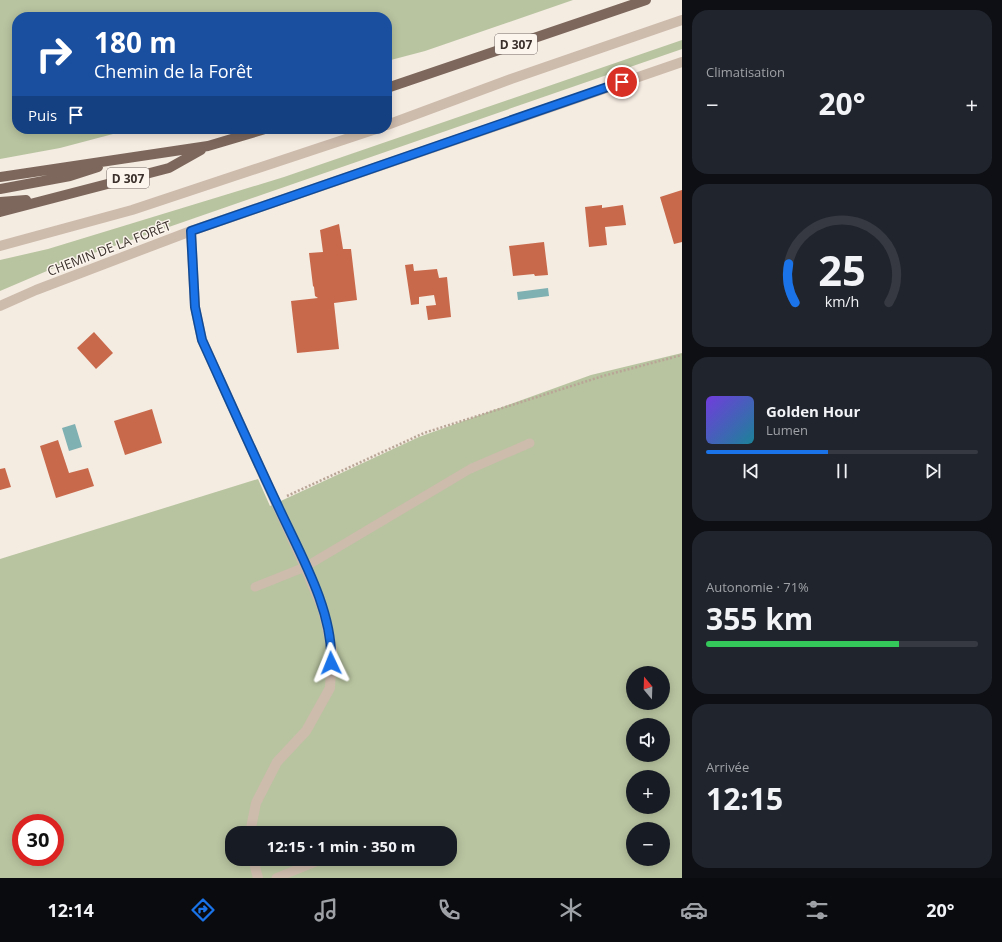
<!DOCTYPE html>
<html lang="fr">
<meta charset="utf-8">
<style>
:root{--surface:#171b24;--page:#20242c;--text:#f1f3f6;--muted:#9ea1a6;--line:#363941;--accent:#1a73e8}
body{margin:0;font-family:"Open Sans",sans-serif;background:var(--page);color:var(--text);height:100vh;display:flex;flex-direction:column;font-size:15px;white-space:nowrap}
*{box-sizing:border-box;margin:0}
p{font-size:13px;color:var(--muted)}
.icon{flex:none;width:22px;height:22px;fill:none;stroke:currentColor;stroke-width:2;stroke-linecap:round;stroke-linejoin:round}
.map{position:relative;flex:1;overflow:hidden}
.panel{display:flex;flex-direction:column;gap:10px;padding:10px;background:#0d0f14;width:320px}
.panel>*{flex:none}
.top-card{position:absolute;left:12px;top:12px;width:380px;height:122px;border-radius:16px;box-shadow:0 2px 10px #0003;background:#1a4fa0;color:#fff;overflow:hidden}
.needle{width:26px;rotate:341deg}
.tools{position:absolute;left:626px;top:666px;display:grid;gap:8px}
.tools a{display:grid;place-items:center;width:44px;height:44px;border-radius:50%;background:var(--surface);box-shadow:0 2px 10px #0003;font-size:20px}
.speed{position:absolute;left:12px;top:814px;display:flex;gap:8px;font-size:20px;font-weight:700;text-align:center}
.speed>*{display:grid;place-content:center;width:52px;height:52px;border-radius:50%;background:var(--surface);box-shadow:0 2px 10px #0003;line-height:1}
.speed .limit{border:6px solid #d22;background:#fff;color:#111}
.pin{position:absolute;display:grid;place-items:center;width:34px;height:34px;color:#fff;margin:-17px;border:2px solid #fff;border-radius:50%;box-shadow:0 1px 4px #0007}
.me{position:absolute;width:44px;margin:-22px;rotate:358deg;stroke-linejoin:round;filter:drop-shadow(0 0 3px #0008)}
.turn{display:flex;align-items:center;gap:14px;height:84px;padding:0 16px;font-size:18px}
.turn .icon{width:52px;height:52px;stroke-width:2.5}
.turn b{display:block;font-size:28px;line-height:34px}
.then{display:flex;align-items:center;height:38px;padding:0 16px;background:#0003;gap:8px;font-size:15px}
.big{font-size:30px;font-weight:700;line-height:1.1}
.panel .tile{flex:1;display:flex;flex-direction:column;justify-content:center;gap:6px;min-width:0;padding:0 14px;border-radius:16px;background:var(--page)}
.panel .dial{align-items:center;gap:0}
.dial svg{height:104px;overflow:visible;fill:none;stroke:var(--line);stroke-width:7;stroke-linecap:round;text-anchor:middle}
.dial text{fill:var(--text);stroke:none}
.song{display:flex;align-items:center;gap:12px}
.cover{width:48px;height:48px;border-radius:6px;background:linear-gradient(135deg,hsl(260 70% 55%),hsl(190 70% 35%))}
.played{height:4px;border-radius:2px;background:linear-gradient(90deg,var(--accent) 45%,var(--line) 45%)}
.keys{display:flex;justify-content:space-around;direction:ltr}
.heat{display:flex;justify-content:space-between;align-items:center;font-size:22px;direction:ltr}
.charge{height:6px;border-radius:3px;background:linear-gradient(90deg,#34c759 71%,var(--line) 0)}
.trip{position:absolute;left:225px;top:826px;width:232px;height:40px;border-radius:16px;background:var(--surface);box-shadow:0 2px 10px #0003;font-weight:700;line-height:40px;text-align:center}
.dock{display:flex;height:64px;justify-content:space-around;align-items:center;background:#090b0e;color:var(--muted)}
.dock .icon{width:28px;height:28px}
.dock .active{color:var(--accent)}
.dock b{font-size:18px;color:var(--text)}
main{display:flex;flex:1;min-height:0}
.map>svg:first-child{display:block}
.green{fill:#b8c4a0;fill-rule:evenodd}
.water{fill:#7fb0b2}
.building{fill:#c8694b}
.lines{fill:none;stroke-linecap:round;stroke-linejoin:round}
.path{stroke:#b9a596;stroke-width:2.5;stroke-dasharray:2 2;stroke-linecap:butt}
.lane{stroke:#cdbbac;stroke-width:9}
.street{stroke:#cdbbac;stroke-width:10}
.primary{stroke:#7d675c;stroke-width:10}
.route-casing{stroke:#114b97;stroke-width:10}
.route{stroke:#1a73e8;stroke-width:7}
.labels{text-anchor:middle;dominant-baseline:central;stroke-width:3;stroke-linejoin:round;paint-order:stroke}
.shield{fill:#fbf5ee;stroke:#756b66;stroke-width:1}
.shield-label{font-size:12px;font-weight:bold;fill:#3b302b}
.street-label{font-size:13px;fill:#3b302b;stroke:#fbf5ee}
</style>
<main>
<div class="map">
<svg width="682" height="878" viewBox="0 0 682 878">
<rect width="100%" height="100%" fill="#f4ebe1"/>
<path class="green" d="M0,0h573l-148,51 -38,10v-44h-370v112h115l-72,19 -60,11z
M682,40v9l-614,213 -68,29v-31l48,-11 236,-72z
M682,353v525h-682v-319l258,-80 12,27 149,-69 172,-62zM633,673h30v30h-30zM633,725h30v30h-30zM633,777h30v30h-30zM21,823h34v34h-34zM633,829h30v30h-30zM232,833h218v26h-218z"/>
<path class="water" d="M548,288l1,8 -31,4 -1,-8z
M75,424l7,23 -13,4 -7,-23z"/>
<path class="building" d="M682,190v52l-8,2 -14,-47z
M602,205v3l21,-3 3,20 -21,2 2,18 -18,2 -4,-40z
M339,224l4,25h8l6,51 -23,3 5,46 -42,4 -6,-52 27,-3 -3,-2 -1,-9 -1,-1 -4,-33 14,-1 -3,-22z
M544,242l4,33 -13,1 -1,-2 -21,2 -4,-30z
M413,264l1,7 23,-2 2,9 8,-1 4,40 -23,3 -2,-14 10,-1 -2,-10 -15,2v7l-8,1 -6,-40z
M94,332l19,21 -17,16 -19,-21z
M152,409l10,34 -37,12 -11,-34z
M58,440l11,33 19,-5 6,18 -38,12 -16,-52z
M5,468l6,19 -11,3v-21z"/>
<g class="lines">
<path class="path" d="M287,496l137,-63 179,-57 79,-21"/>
<path class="lane" d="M255,587l50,-20 165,-98 60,-26
M276,878l47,-19"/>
<path class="street" d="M387,125l124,-46 171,-59
M191,231l4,76 7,33 103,227 18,43 9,40 -2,38 -24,43 -29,31 -21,41 -6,30
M0,246l132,-36 244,-81
M0,306l36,-16 155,-59 491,-169
M253,859l5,19"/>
<path class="primary" d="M387,88l259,-88
M0,177l208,-31 57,-17
M0,189l70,-13 28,-9
M0,202l26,-2
M0,212l169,-44 32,-18"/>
</g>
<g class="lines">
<g class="route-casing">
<path id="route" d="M331,663c3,-52 -32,-111 -53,-157 -26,-55 -51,-111 -76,-166l-7,-33 -4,-76 431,-149"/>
</g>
<use href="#route" class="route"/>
</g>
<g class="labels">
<g class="shield">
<rect x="495" y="34" width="42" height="20" rx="3"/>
<rect x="107" y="168" width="42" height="20" rx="3"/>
</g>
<g class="shield-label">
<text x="516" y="44">D 307</text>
<text x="128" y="178">D 307</text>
</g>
<g class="street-label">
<text transform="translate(109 248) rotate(-21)">CHEMIN DE LA FORÊT</text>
</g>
</g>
</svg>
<div class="tools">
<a><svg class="needle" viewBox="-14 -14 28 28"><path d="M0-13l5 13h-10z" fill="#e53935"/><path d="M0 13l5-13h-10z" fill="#9ea1a6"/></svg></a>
<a><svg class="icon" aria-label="sound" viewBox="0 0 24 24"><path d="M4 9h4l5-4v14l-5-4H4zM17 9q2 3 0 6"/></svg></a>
<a>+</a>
<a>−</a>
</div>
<div class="speed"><div class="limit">30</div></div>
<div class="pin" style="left:622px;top:82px;background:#d93025"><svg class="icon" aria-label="arrive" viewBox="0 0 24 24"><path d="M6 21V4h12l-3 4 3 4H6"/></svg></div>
<svg class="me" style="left:331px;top:663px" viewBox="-20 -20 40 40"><path d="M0-17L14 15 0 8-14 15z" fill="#1a73e8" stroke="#fff" stroke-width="4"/></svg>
<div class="trip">12:15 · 1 min · 350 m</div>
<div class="top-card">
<div class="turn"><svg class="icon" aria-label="right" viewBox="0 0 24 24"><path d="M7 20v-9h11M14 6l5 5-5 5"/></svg><div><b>180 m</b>Chemin de la Forêt</div></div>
<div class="then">Puis<svg class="icon" aria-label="arrive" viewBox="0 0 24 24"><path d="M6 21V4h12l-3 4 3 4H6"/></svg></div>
</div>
</div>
<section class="panel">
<div class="tile"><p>Climatisation</p>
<div class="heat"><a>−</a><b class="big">20°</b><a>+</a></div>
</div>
<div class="tile dial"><svg viewBox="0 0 100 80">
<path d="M14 69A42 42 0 1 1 86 69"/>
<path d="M14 69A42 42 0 0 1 9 39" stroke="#1a73e8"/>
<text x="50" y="56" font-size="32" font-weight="700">25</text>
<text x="50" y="72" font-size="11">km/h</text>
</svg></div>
<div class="tile">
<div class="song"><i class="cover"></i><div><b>Golden Hour</b><p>Lumen</p></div></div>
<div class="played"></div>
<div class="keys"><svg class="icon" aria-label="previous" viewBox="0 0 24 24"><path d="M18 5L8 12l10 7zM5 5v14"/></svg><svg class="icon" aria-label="pause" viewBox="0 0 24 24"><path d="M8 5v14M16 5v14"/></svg><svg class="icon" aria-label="next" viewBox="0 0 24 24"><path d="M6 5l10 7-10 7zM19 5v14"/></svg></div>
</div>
<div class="tile"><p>Autonomie · 71%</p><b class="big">355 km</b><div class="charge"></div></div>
<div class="tile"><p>Arrivée</p><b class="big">12:15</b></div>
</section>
</main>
<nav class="dock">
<b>12:14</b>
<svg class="icon active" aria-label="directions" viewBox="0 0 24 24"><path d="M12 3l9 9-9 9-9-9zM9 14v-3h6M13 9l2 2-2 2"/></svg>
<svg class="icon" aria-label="music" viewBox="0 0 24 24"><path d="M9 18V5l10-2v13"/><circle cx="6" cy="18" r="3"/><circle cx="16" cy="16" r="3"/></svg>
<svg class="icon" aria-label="phone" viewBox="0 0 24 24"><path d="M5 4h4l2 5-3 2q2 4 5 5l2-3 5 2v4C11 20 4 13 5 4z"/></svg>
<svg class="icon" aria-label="climate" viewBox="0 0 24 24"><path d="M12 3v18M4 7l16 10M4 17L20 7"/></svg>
<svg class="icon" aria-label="car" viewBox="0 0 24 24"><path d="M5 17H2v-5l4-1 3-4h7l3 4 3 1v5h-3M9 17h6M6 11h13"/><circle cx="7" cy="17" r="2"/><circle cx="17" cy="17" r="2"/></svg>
<svg class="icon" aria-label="filters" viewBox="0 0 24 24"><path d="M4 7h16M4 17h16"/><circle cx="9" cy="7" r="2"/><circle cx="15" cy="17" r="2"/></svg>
<b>20°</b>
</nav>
